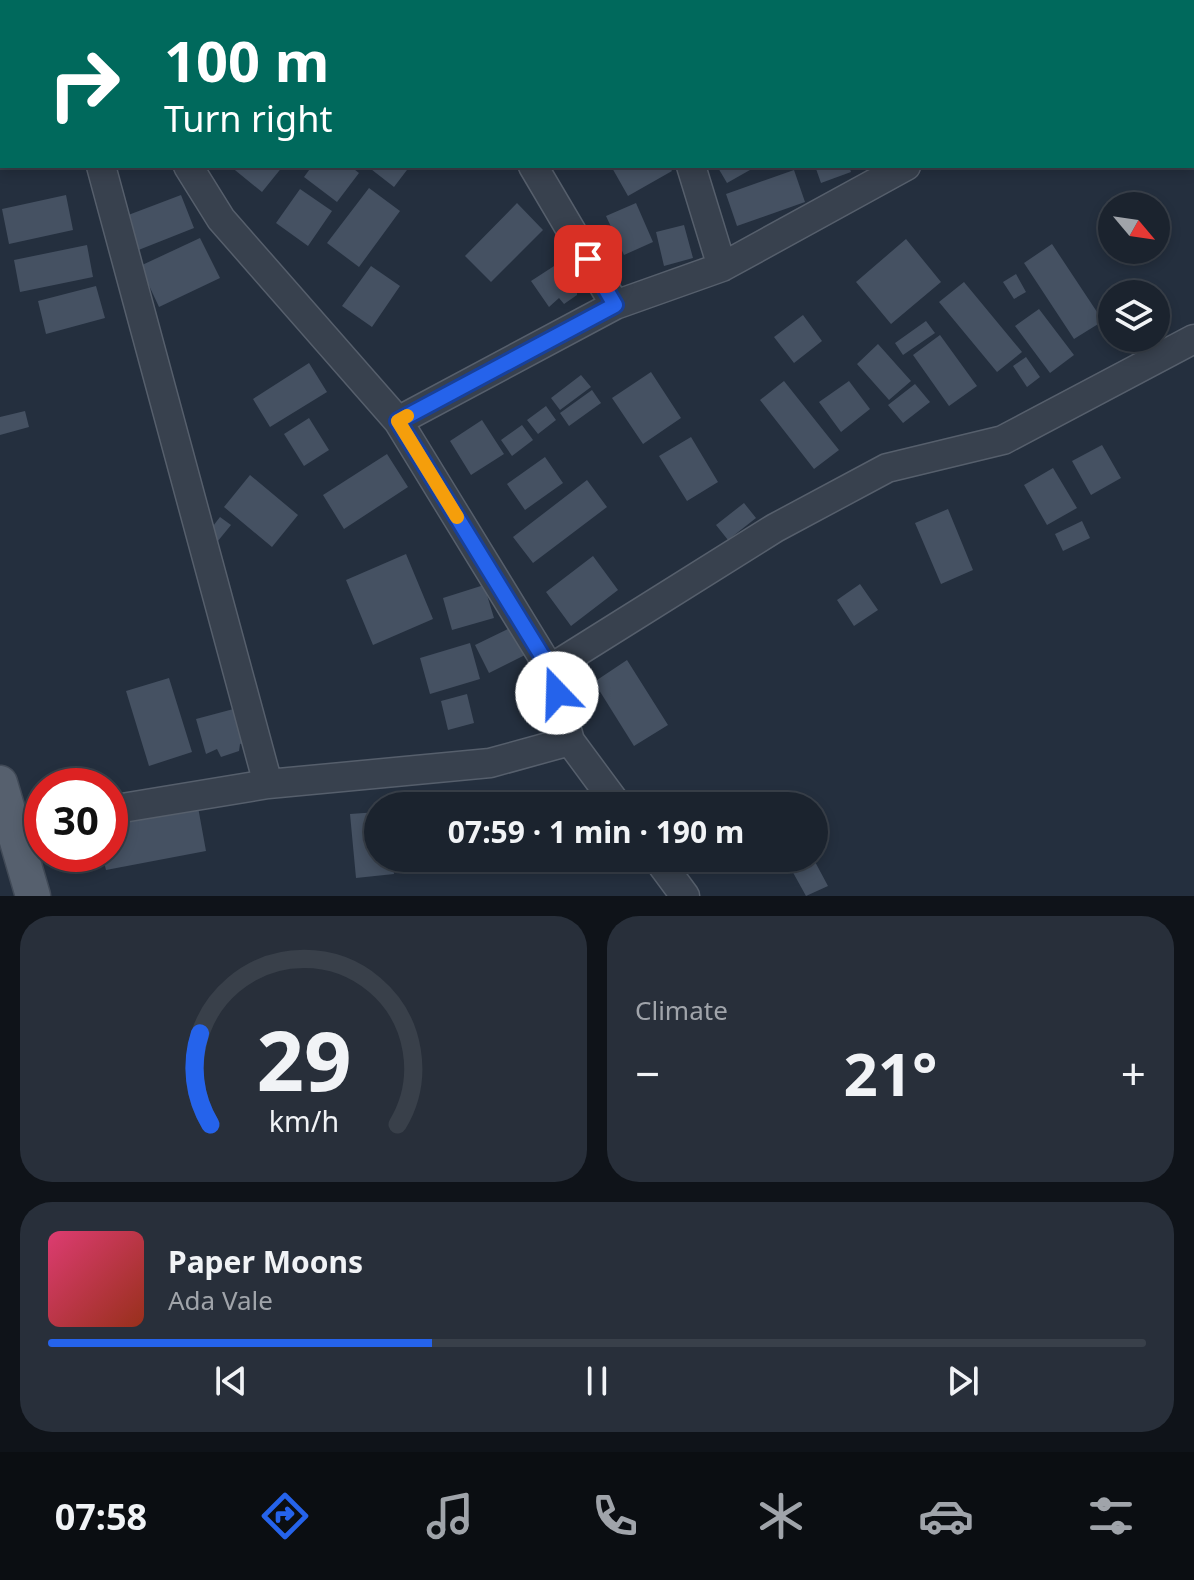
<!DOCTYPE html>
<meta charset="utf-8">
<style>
:root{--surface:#1b232e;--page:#282f3a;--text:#f1f3f6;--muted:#a0a4aa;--line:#39404a;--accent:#2563eb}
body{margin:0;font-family:"Noto Sans",sans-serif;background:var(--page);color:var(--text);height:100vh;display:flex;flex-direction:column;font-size:30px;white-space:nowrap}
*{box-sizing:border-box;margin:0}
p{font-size:26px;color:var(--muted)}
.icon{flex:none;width:44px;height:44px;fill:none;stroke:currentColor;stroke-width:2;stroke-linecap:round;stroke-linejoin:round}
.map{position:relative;height:896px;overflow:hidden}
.drawer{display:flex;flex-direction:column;gap:20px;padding:20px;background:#0f1319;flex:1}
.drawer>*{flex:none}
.top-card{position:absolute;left:0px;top:0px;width:1194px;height:168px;box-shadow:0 4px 12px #0003,0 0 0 2px var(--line);background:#00695c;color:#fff;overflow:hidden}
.needle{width:52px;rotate:119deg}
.controls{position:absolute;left:1098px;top:192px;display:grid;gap:16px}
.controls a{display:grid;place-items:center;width:72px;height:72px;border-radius:50%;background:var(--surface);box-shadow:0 4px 12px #0003,0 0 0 2px var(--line);font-size:40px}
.speed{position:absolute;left:24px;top:768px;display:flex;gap:16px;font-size:40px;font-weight:700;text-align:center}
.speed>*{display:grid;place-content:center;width:104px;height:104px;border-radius:50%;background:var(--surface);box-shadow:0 4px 12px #0003,0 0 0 2px var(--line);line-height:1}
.speed .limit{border:12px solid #d22;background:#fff;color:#111}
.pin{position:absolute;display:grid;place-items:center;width:68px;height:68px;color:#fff;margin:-34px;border-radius:16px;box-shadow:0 4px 12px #0006}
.me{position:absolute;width:88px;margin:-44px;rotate:339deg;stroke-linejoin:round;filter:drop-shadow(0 0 6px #0008)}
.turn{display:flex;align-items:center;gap:28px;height:168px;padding:0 32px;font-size:36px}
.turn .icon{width:104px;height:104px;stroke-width:2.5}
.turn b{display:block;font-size:56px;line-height:68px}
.big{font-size:60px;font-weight:700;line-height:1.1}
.drawer .widget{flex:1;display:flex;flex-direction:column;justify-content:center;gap:12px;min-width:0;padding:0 28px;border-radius:32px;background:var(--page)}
.drawer .dial{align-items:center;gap:0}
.dial svg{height:208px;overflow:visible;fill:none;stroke:var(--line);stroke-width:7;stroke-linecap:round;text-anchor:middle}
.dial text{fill:var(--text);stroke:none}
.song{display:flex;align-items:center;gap:24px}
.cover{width:96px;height:96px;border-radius:12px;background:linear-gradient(135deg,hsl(340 70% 55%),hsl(10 70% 35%))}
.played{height:8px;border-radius:4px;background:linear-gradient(90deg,var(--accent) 35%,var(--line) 35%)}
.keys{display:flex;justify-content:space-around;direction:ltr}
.heat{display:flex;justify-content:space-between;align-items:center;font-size:44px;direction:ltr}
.drawer .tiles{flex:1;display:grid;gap:20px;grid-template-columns:1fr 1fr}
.widget:last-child{grid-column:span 2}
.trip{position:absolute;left:364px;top:792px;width:464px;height:80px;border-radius:40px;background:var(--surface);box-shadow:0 4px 12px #0003,0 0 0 2px var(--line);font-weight:700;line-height:80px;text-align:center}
.tabs{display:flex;height:128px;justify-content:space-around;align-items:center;background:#0b0e12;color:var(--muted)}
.tabs .icon{width:56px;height:56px}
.tabs .current{color:var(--accent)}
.tabs b{font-size:36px;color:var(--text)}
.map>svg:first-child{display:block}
.building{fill:#455162}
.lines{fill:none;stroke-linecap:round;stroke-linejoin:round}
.minor-casing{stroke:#565f6c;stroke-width:31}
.major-casing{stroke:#414a57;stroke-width:37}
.minor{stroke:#38414e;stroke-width:28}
.major{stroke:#56606e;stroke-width:34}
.route-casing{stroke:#184099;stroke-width:20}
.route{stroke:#2563eb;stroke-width:14}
.slow{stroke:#f59e0b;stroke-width:14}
</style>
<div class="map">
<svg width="1194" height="896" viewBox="0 0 1194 896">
<rect width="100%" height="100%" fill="#242f3e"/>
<path class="building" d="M230,166h53l-21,26z
M312,166h38l9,7 -22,29 -33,-25z
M367,166h43l-16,21z
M611,166h58l3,5 -44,25z
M717,166h40l-30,17z
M815,166h34l2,6 -30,11z
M794,170l11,32 -68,24 -11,-32z
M369,188l31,23 -41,56 -32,-24z
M300,189l32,22 -24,35 -32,-23z
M66,195l7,35 -64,14 -7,-35z
M181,195l13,33 -58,23 -13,-34z
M517,203l26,27 -52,52 -26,-26z
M636,203l17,39 -29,13 -18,-39z
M684,225l9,33 -29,8 -8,-34z
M200,238l20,40 -61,29 -19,-41z
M906,239l35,43 -50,42 -35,-42z
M1052,244l51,77 -29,18 -50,-76z
M87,245l6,32 -73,15 -6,-32z
M568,257l16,22 -7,8v8l-13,9 -5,-6 -10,9 -18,-26z
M371,266l29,20 -28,41 -30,-21z
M1016,274l10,18 -12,7 -11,-17z
M964,282l58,70 -25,20 -58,-70z
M96,286l9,32 -59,16 -8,-33z
M1039,309l35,46 -24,18 -35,-47z
M803,315l19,26 -28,22 -20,-26z
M926,321l9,12 -32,22 -8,-12z
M940,335l37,51 -28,20 -36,-51z
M878,344l33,37 -22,19 -32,-36z
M1026,357l14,20 -13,10 -14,-21z
M309,363l18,29 -57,35 -17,-28z
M651,372l30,46 -38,26 -31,-46z
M581,375l10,12 -31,23 -9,-12z
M784,381l55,69 -25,19 -54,-69z
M849,381l21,28 -29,23 -22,-30z
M915,384l15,18 -27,21 -15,-18z
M592,390l9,13 -32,23 -9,-13z
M546,406l10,14 -18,14 -11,-14z
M25,411l4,16 -29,8v-18z
M309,418l20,32 -25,16 -20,-32z
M482,420l22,34 -33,21 -21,-34z
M522,425l11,15 -21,16 -11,-16z
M691,437l27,45 -31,19 -28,-45z
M1102,445l19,33 -30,17 -19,-34z
M387,454l21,33 -64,42 -21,-34z
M545,457l18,26 -38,27 -18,-26z
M1053,468l24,40 -30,17 -23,-40z
M250,475l48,40 -26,32 -48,-40z
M587,480l20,27 -74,56 -20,-26z
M744,503l12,15 -28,22 -12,-15z
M948,509l25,61 -32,14 -26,-61z
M220,517l11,8 -18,22 -10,-8z
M1082,521l8,17 -27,13 -8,-17z
M406,554l27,65 -60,26 -27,-65z
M593,556l25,34 -47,36 -25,-34z
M860,584l18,26 -24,16 -17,-26z
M484,585l10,33 -42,12 -9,-32z
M512,627l13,28 -36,18 -14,-28z
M470,643l10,36 -50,15 -10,-36z
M627,660l41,65 -34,21 -40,-64z
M169,678l23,74 -43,14 -23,-75z
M467,694l7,29 -26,7 -7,-29z
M241,707l10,35 -11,2 -1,7 -18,6 -4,-8 -11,5 -10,-35z
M492,793l7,13h-30z
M198,807l8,44 -100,19 -4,-16h8v-30z
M378,812v46h15l1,16 -38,4 -6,-64z
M785,858h28l15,28 -22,10z"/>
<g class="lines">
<g class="minor-casing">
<path id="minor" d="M639,0l1,2
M0,19l2,-1
M101,166l167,618
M533,166l82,139
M691,166l31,101
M398,421l217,-116 107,-38 184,-101
M550,669l225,-141 112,-60 116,-28 191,-101
M570,741l48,65
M110,810l158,-26 222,-21 80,-22 -20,-72 -152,-248 -177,-202 -33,-53
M11,827l31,-5
M657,858l28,38"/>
</g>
<g class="major-casing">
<path id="major" d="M0,783l33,113"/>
</g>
<use href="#minor" class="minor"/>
<use href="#major" class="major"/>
</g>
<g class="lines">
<g class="route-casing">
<path id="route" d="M557,693l-7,-24 -152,-248 217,-116 -27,-46"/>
</g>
<use href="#route" class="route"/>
<path class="slow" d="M407,416l-9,5 59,96"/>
</g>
</svg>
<div class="controls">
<a><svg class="needle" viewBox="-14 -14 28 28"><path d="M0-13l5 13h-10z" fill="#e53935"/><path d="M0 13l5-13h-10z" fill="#a0a4aa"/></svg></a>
<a><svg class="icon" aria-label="layers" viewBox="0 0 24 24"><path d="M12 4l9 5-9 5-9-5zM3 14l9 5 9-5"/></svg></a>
</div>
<div class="speed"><div class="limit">30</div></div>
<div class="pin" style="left:588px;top:259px;background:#d93025"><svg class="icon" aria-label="arrive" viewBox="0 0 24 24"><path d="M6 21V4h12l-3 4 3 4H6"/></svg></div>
<svg class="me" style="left:557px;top:693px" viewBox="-20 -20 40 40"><circle r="19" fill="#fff"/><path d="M0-13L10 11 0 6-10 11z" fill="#2563eb"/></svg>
<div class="trip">07:59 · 1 min · 190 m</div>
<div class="top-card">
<div class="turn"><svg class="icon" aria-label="right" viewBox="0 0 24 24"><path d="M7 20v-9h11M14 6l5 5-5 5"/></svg><div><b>100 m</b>Turn right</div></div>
</div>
</div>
<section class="drawer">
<div class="tiles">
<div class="widget dial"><svg viewBox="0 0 100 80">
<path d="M14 69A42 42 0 1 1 86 69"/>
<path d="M14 69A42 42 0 0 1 10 34" stroke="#2563eb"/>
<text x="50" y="56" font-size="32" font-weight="700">29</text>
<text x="50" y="72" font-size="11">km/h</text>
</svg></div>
<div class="widget"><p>Climate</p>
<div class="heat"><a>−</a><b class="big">21°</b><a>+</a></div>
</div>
<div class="widget">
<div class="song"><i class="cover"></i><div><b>Paper Moons</b><p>Ada Vale</p></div></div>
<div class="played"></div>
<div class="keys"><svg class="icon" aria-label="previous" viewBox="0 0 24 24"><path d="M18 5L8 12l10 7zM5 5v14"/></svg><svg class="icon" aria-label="pause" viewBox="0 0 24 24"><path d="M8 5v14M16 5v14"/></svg><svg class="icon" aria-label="next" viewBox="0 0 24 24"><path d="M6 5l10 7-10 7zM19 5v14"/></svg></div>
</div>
</div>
</section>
<nav class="tabs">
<b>07:58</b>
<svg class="icon current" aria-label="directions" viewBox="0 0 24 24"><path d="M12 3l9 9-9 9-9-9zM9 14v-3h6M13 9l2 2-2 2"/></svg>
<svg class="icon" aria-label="music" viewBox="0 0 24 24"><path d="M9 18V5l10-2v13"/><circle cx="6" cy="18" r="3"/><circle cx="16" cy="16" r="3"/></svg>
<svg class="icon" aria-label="phone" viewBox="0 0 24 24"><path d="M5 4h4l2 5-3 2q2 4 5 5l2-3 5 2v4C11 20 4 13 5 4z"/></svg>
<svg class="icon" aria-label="climate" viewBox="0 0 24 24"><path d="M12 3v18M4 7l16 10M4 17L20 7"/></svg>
<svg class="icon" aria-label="car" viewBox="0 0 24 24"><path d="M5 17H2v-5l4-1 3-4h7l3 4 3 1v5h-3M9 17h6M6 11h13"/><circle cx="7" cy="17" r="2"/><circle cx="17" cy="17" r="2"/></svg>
<svg class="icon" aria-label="filters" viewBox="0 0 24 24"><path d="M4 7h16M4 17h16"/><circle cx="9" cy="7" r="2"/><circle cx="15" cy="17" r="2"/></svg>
</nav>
